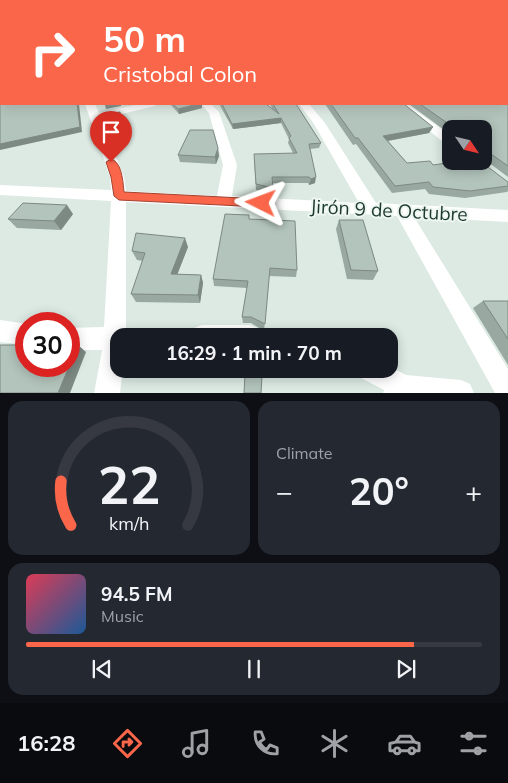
<!DOCTYPE html>
<meta charset="utf-8">
<style>
:root{--surface:#171b24;--page:#242831;--text:#f1f3f6;--muted:#9ea1a6;--line:#363941;--accent:#fa664a}
body{margin:0;font-family:Mulish,sans-serif;background:var(--page);color:var(--text);height:100vh;display:flex;flex-direction:column;font-size:19px;white-space:nowrap}
*{box-sizing:border-box;margin:0}
p{font-size:16px;color:var(--muted)}
.icon{flex:none;width:28px;height:28px;fill:none;stroke:currentColor;stroke-width:2;stroke-linecap:round;stroke-linejoin:round}
.map{position:relative;height:393px;overflow:hidden}
.details{display:flex;flex-direction:column;gap:8px;padding:8px;background:#0d0f14;flex:1}
.details>*{flex:none}
.guide{position:absolute;left:0px;top:0px;width:509px;height:105px;box-shadow:0 2px 12px #0003;background:#fa664a;color:#fff;overflow:hidden}
.needle{width:32px;rotate:125deg}
.fabs{position:absolute;left:442px;top:120px;display:grid;gap:10px}
.fabs a{display:grid;place-items:center;width:50px;height:50px;border-radius:10px;background:var(--surface);box-shadow:0 2px 12px #0003;font-size:25px}
.speed{position:absolute;left:15px;top:312px;display:flex;gap:10px;font-size:25px;font-weight:700;text-align:center}
.speed>*{display:grid;place-content:center;width:65px;height:65px;border-radius:50%;background:var(--surface);box-shadow:0 2px 12px #0003;line-height:1}
.speed .limit{border:8px solid #d22;background:#fff;color:#111}
.pin{position:absolute;display:grid;place-items:center;width:42px;height:42px;color:#fff;margin:-51px -21px;border-radius:50% 50% 50% 0;rotate:-45deg;box-shadow:0 0 5px #0007}
.pin .icon{rotate:45deg}
.me{position:absolute;width:55px;margin:-28px;rotate:273deg;stroke-linejoin:round;filter:drop-shadow(0 0 4px #0008)}
.turn{display:flex;align-items:center;gap:18px;height:105px;padding:0 20px;font-size:22px}
.turn .icon{width:65px;height:65px;stroke-width:2.5}
.turn b{display:block;font-size:35px;line-height:42px}
.big{font-size:38px;font-weight:700;line-height:1.1}
.details .tile{flex:1;display:flex;flex-direction:column;justify-content:center;gap:8px;min-width:0;padding:0 18px;border-radius:15px;background:var(--page)}
.details .dial{align-items:center;gap:0}
.dial svg{height:130px;overflow:visible;fill:none;stroke:var(--line);stroke-width:7;stroke-linecap:round;text-anchor:middle}
.dial text{fill:var(--text);stroke:none}
.song{display:flex;align-items:center;gap:15px}
.cover{width:60px;height:60px;border-radius:8px;background:linear-gradient(135deg,hsl(350 70% 55%),hsl(210 70% 35%))}
.played{height:5px;border-radius:2px;background:linear-gradient(90deg,var(--accent) 85%,var(--line) 85%)}
.keys{display:flex;justify-content:space-around;direction:ltr}
.heat{display:flex;justify-content:space-between;align-items:center;font-size:28px;direction:ltr}
.details .tiles{flex:1;display:grid;gap:8px;grid-template-columns:1fr 1fr}
.tile:last-child{grid-column:span 2}
.trip{position:absolute;left:110px;top:328px;width:288px;height:50px;border-radius:15px;background:var(--surface);box-shadow:0 2px 12px #0003;font-weight:700;line-height:50px;text-align:center}
.dock{display:flex;height:80px;justify-content:space-around;align-items:center;background:#090b0e;color:var(--muted)}
.dock .icon{width:35px;height:35px}
.dock .selected{color:var(--accent)}
.dock b{font-size:22px;color:var(--text)}
.map>svg:first-child{display:block}
.lines{fill:none;stroke-linecap:round;stroke-linejoin:round}
.street{fill:#fff;fill-rule:evenodd}
.wall{fill:#99a9a1}
.shaded-wall{fill:#7d8983}
.building{fill:#b2c4bb;stroke:#7d8983}
.route{fill:#fa664a;stroke:#a24230}
.labels{text-anchor:middle;dominant-baseline:central;stroke-width:4;stroke-linejoin:round;paint-order:stroke}
.street-label{font-size:19px;fill:#1e3930;stroke:#edf6f1}
</style>
<div class="map">
<svg width="508" height="393" viewBox="0 0 508 393">
<rect width="100%" height="100%" fill="#dceae3"/>
<g class="lines">
<path class="street" d="M1,70v8l-1,1v-8z
M85,104h10l4,9 40,-9h17l-1,2 -54,13 23,58 2,14 91,5 6,-31 -14,-52 -8,-9h10l8,8 18,53 -5,31 127,7 -45,-79 -15,-20h10l16,19 51,80 132,7v12l-94,-5 94,152v24h-13l-98,-177 -271,-14v127l4,7h-11v33h4l-3,24h-26l8,-43h-33v-22l35,-1 7,-126 -111,-6v-10l111,5 -1,-13z
M396,104h11l44,32v10l-4,-1z
M0,320l28,4h-2v21l-26,-3z
M202,325h48l8,3 3,8h-70l3,-8z
M389,366l17,9 55,5 9,4 4,9h-91l1,-3 -23,-12 -3,-9h31z"/>
</g>
<path class="wall" d="M170,104h32v4l-23,6z
M219,104h47l7,6 -3,-6h26l25,39 -2,5 -9,1 5,34 -6,2 -1,-2h-35v11l-17,-4 -2,-30 39,-7 -5,-10 1,-4 -8,-16 -48,6z
M325,104h79l29,23 -4,6 -41,8 19,22 26,2 75,17v9l-1,1 -42,6 -36,-4 -4,-5 -33,4 -36,-49 -3,1z
M409,104h99v73l-24,-18v-30h-33v6z
M178,155l41,1 -3,8 -36,-2z
M73,214l-12,16 -44,-2 -9,-9z
M249,219l48,51 -1,7 -27,-1 -5,55 -13,-8h-8l-1,-6 5,-29 -33,-2 -1,-7z
M339,220l39,51 -5,9 -26,-1 -11,-50z
M188,247l-11,27 24,1 2,8 -3,20 -64,-1 -5,-8 12,-33 -6,-1 -5,-9z
M483,301h25v64l-35,-57z"/>
<path class="shaded-wall" d="M77,104h2l3,28 -82,18v-6z
M111,104h10v2l-15,3 -1,-4z
M198,104h4v4l-23,6 -1,-5z
M120,112l2,4 1,27 -1,-4z
M281,118v5l-48,6 -1,-5z
M433,127l-4,6 -48,9 2,-6z
M218,148l1,8 -3,8 -1,-7z
M316,177l-1,6 -6,2 2,-6z
M67,205l6,9 -12,16 -7,-9z
M185,238l3,9 -14,36 -3,-9z
M201,275l2,8 -3,20 -2,-8z
M78,345l8,7 -16,41h-12z"/>
<path class="building" d="M1,84v20h76l3,23 -80,17v-57z
M173,104h25l-20,5z
M222,104h44l13,10 -6,-10h23l25,39 -12,1 7,33 -5,2 -2,-2h-37l1,11 -17,-4 -2,-30 43,-1 -8,-15 2,-2 -10,-18 -49,6z
M331,104h73l29,23 -50,9 24,27 23,-2 3,4 27,-4h20l28,21v4l-38,5 -37,-4 -4,-5 -34,4 -37,-48h-3z
M420,104h88v62l-24,-17v-20h-28z
M120,112l2,27 -13,-25z
M190,130h23l5,18 -3,9 -37,-2z
M23,203l44,2 -13,16 -46,-2z
M225,214l24,1v4l46,2 2,49 -27,-2 -5,56 -14,-7h-9l6,-36 -35,-2z
M339,220h24l15,51 -27,-1z
M136,233l49,5 -14,36 30,1 -3,20 -67,-1 14,-41 -13,-2z
M483,301h25v38z
M0,345h26v21h43v-21h9l-20,48h-58z
M245,374l17,2 -1,17h-17z"/>
<linearGradient id="sky" x2="0" y2="1"><stop stop-color="#7ebee0"/><stop offset="0.52" stop-color="#eff6f2"/><stop offset="1" stop-color="#eff6f2" stop-opacity="0"/></linearGradient>
<rect width="508" height="114" fill="url(#sky)"/>
<path class="route" d="M111,159c11,3 12,23 13,33l137,7 6,4 -6,4 -142,-7 -5,-4 -3,-19 -5,-15z"/>
<g class="labels">
<g class="street-label">
<text transform="translate(389 210) rotate(3)">Jirón 9 de Octubre</text>
</g>
</g>
</svg>
<div class="fabs">
<a><svg class="needle" viewBox="-14 -14 28 28"><path d="M0-13l5 13h-10z" fill="#e53935"/><path d="M0 13l5-13h-10z" fill="#9ea1a6"/></svg></a>
</div>
<div class="speed"><div class="limit">30</div></div>
<div class="pin" style="left:111px;top:162px;background:#d93025"><svg class="icon" aria-label="arrive" viewBox="0 0 24 24"><path d="M6 21V4h12l-3 4 3 4H6"/></svg></div>
<svg class="me" style="left:261px;top:203px" viewBox="-20 -20 40 40"><path d="M0-17L14 15 0 8-14 15z" fill="#fa664a" stroke="#fff" stroke-width="4"/></svg>
<div class="trip">16:29 · 1 min · 70 m</div>
<div class="guide">
<div class="turn"><svg class="icon" aria-label="right" viewBox="0 0 24 24"><path d="M7 20v-9h11M14 6l5 5-5 5"/></svg><div><b>50 m</b>Cristobal Colon</div></div>
</div>
</div>
<section class="details">
<div class="tiles">
<div class="tile dial"><svg viewBox="0 0 100 80">
<path d="M14 69A42 42 0 1 1 86 69"/>
<path d="M14 69A42 42 0 0 1 8 42" stroke="#fa664a"/>
<text x="50" y="56" font-size="32" font-weight="700">22</text>
<text x="50" y="72" font-size="11">km/h</text>
</svg></div>
<div class="tile"><p>Climate</p>
<div class="heat"><a>−</a><b class="big">20°</b><a>+</a></div>
</div>
<div class="tile">
<div class="song"><i class="cover"></i><div><b>94.5 FM</b><p>Music</p></div></div>
<div class="played"></div>
<div class="keys"><svg class="icon" aria-label="previous" viewBox="0 0 24 24"><path d="M18 5L8 12l10 7zM5 5v14"/></svg><svg class="icon" aria-label="pause" viewBox="0 0 24 24"><path d="M8 5v14M16 5v14"/></svg><svg class="icon" aria-label="next" viewBox="0 0 24 24"><path d="M6 5l10 7-10 7zM19 5v14"/></svg></div>
</div>
</div>
</section>
<nav class="dock">
<b>16:28</b>
<svg class="icon selected" aria-label="directions" viewBox="0 0 24 24"><path d="M12 3l9 9-9 9-9-9zM9 14v-3h6M13 9l2 2-2 2"/></svg>
<svg class="icon" aria-label="music" viewBox="0 0 24 24"><path d="M9 18V5l10-2v13"/><circle cx="6" cy="18" r="3"/><circle cx="16" cy="16" r="3"/></svg>
<svg class="icon" aria-label="phone" viewBox="0 0 24 24"><path d="M5 4h4l2 5-3 2q2 4 5 5l2-3 5 2v4C11 20 4 13 5 4z"/></svg>
<svg class="icon" aria-label="climate" viewBox="0 0 24 24"><path d="M12 3v18M4 7l16 10M4 17L20 7"/></svg>
<svg class="icon" aria-label="car" viewBox="0 0 24 24"><path d="M5 17H2v-5l4-1 3-4h7l3 4 3 1v5h-3M9 17h6M6 11h13"/><circle cx="7" cy="17" r="2"/><circle cx="17" cy="17" r="2"/></svg>
<svg class="icon" aria-label="filters" viewBox="0 0 24 24"><path d="M4 7h16M4 17h16"/><circle cx="9" cy="7" r="2"/><circle cx="15" cy="17" r="2"/></svg>
</nav>
